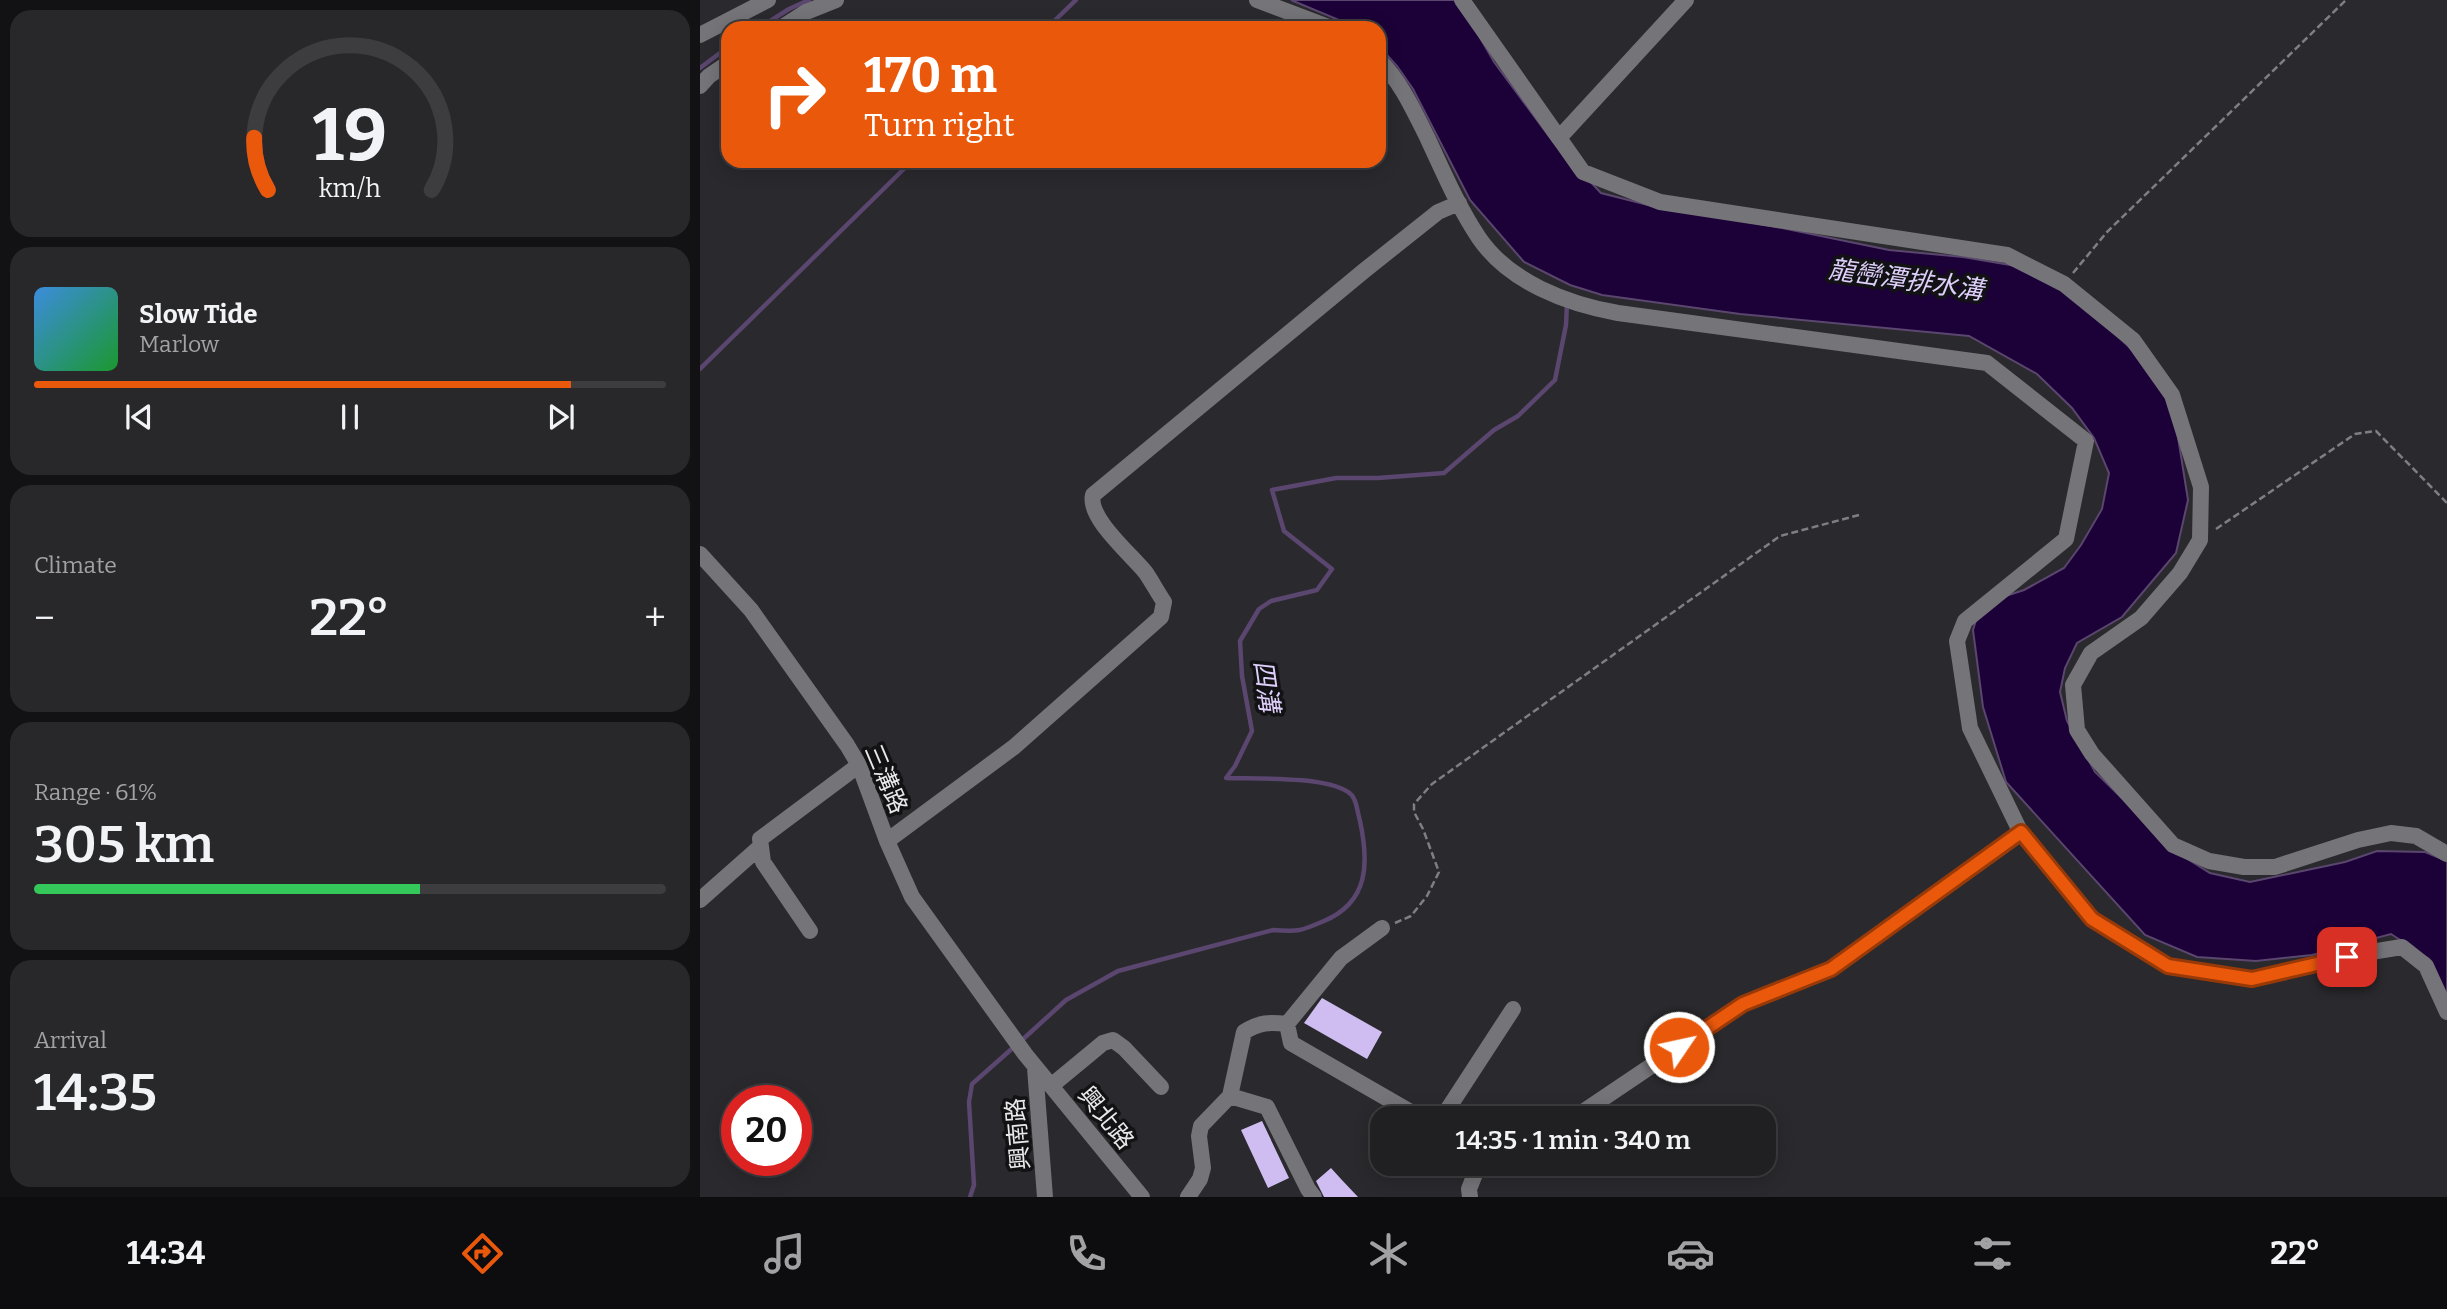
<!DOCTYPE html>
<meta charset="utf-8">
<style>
:root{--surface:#201f22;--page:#28272a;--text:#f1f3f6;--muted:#a2a2a5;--line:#3d3d40;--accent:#ea580c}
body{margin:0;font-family:Bitter,"Noto Sans TC",serif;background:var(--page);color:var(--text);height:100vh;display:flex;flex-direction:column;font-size:26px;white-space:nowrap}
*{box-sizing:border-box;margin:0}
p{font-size:23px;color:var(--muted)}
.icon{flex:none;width:38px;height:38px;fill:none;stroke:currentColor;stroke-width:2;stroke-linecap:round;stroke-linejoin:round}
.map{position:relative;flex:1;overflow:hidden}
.side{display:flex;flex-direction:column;gap:10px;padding:10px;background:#121113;width:700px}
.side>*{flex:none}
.hud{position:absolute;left:21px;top:21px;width:665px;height:147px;border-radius:21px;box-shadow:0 4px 18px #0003,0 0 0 2px var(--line);background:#ea580c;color:#fff;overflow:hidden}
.speed{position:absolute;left:21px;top:1085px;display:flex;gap:14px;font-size:35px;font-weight:700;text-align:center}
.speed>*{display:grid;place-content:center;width:91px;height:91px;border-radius:50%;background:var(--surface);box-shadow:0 4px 18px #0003,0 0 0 2px var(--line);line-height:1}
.speed .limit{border:10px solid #d22;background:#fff;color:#111}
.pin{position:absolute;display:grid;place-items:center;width:60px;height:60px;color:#fff;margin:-30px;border-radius:14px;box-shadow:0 4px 10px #0006}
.me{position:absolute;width:77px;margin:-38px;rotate:56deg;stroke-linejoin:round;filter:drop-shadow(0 0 5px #0008)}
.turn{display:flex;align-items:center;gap:24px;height:147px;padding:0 28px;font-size:32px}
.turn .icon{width:91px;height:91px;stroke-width:2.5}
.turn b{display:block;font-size:49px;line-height:60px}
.big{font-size:52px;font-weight:600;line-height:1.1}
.side .tile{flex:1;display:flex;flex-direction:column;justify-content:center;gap:10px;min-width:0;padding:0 24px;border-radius:21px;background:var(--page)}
.side .dial{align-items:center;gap:0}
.dial svg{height:182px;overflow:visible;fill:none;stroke:var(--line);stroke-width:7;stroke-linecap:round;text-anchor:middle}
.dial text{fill:var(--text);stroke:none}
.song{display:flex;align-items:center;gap:21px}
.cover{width:84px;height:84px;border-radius:10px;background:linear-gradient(135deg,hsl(210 70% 55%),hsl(130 70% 35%))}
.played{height:7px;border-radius:4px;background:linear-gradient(90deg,var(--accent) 85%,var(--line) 85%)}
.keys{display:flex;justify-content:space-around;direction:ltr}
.heat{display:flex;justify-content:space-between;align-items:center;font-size:38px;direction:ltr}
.charge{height:10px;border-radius:5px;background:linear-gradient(90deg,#34c759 61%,var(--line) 0)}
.trip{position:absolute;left:670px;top:1106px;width:406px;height:70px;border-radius:21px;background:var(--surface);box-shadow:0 4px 18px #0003,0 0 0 2px var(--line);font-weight:600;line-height:70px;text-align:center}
.tabs{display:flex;height:112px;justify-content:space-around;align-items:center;background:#0d0c0e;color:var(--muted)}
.tabs .icon{width:49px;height:49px}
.tabs .selected{color:var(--accent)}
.tabs b{font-size:32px;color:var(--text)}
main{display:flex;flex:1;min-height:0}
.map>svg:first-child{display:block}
.water{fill:#1c0038;stroke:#5a466e;stroke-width:2}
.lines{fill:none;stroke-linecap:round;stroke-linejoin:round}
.stream{stroke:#5a466e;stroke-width:4.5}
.building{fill:#cfbdf2}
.path{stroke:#7f7e82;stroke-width:2.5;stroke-dasharray:7 3.5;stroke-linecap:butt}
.minor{stroke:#757478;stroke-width:16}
.route-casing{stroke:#983908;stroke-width:18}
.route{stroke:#ea580c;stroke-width:12}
.labels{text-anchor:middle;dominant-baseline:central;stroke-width:7;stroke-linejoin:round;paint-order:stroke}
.street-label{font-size:24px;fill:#e9e8eb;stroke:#121214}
.water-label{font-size:26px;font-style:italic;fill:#ddcefa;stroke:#121214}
</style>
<main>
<section class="side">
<div class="tile dial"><svg viewBox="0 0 100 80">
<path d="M14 69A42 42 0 1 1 86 69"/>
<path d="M14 69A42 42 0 0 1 8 46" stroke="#ea580c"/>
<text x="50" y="56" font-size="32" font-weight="700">19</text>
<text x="50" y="72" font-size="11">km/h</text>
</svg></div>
<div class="tile">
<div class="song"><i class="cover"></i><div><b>Slow Tide</b><p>Marlow</p></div></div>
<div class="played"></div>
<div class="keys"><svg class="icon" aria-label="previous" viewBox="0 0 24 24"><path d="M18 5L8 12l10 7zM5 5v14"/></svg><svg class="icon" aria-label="pause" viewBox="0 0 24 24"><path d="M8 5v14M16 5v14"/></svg><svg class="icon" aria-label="next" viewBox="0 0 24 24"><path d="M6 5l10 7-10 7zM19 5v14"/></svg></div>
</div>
<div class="tile"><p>Climate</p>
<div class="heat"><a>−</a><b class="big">22°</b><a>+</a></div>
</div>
<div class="tile"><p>Range · 61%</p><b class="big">305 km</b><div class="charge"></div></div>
<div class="tile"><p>Arrival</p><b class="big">14:35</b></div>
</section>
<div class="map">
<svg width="1747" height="1197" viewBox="0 0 1747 1197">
<rect width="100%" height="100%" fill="#2a292d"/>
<path class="water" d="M591,0h163l9,8 31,54 60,81 47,50 47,12 124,21 117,24 74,7 53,9 37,15 53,44 46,44 19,38 6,24 11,69 -12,53 -54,64 -45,26 -12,25 -5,24 7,29 28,51 83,81 32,20 40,9 95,-20 32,-11 48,1 22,9v136l-18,-38 -38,-25 -79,21 -56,6 -59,-4 -52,-22 -139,-153 -23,-75 -10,-77 8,-26 43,-14 40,-22 17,-23 21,-36 7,-36 -15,-35 -22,-30 -35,-34 -68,-38 -229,-22 -138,-19 -32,-10 -46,-23 -54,-62 -57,-111 -16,-23 -18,-20v-18h-21z"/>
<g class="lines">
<path class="stream" d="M59,28l30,-19 20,-9
M347,28l29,-28
M0,68l28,-21
M0,369l212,-208
M321,1041l45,-41 52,-29 155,-41c26,2 28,1 51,-9 45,-19 45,-58 36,-100 -3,-9 -3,-24 -12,-29 -24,-16 -92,-13 -122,-14l9,-12 17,-35 -10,-55 -2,-35 19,-32 12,-8 46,-11 15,-21 -48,-38 -12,-41 64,-12h42l66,-5 50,-43 24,-14 37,-36 11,-55 1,-22
M270,1197l4,-12 -5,-83 3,-18 43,-38"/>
</g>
<path class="building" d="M622,998l60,34 -15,27 -63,-36z
M562,1121l27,57 -21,10 -27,-58z
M631,1168l10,11 17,18h-34l-8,-16z"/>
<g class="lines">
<path class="path" d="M1373,273l34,-41 239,-232
M1516,529l139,-95 21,-3 71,72
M695,923l16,-7 16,-20 12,-24 -16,-43 -9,-17v-8l18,-20 348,-248 79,-21"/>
<path class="minor" d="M557,0l74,28
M762,0l121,172 77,30 347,53 57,29 69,56 39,55 29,92 -1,53 -20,33 -39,45 -50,35 -18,32 4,45 15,24 81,91 36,16 35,6h31l83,-27 33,-7 25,3 31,18
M81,28l25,-16 30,-12
M0,35l68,-35
M679,60c22,22 34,49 48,77 16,34 31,70 52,101 30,44 88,66 139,75l369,50 99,78 -20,98 -101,82 -8,20 13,87 51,105 71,86 76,47 84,13 119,-27 31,-5 24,19 21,46
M0,86l9,-10 19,-13
M859,138l127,-138
M0,554l51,56 96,135 12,20 28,76 25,56 113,157 117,143
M187,841l127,-94 147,-130 3,-15c-6,-9 -12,-20 -18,-29 -14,-18 -59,-55 -53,-78l272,-225 73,-58 21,-9
M0,900l61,-54
M110,931l-47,-69 -3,-23 99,-74
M587,1024l4,19 130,75
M587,1024l54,-66 41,-30
M335,1068l10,129
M351,1086l52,-43 10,-3 11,8 37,39
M530,1096l37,11 41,82 6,8
M742,1118l71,-109
M874,1118l169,-114 88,-35 190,-136
M488,1197l12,-18 3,-11 -4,-32 2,-10 29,-30 14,-64c15,-10 26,-10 43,-8
M770,1197l-1,-8 10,-25"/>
</g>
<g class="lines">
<g class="route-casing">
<path id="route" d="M979,1047l64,-43 88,-35 190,-137 71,87 76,47 84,13 95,-22"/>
</g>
<use href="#route" class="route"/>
</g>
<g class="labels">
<g class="street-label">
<text transform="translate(186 779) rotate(67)">三溝路</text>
<text transform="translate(406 1118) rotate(51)">興北路</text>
<text transform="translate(318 1134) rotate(-95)">興南路</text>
</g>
<g class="water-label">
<text transform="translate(1206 280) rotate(8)">龍巒潭排水溝</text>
<text transform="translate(566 686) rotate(82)">四溝</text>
</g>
</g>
</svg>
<div class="speed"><div class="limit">20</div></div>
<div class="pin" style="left:1647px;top:957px;background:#d93025"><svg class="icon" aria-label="arrive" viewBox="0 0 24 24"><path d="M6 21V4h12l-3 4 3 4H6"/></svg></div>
<svg class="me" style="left:979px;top:1047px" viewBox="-20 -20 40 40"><circle r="17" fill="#ea580c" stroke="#fff" stroke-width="3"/><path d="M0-11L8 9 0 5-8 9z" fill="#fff"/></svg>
<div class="trip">14:35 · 1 min · 340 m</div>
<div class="hud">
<div class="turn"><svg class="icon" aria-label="right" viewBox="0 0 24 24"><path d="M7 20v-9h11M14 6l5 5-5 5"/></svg><div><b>170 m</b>Turn right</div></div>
</div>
</div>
</main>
<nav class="tabs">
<b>14:34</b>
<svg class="icon selected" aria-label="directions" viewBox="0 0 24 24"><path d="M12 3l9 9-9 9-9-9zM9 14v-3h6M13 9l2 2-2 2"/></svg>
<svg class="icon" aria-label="music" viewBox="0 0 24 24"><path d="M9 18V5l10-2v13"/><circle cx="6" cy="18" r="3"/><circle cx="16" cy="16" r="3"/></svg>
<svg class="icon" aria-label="phone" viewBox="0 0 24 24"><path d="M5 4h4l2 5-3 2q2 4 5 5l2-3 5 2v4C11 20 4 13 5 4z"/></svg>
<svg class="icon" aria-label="climate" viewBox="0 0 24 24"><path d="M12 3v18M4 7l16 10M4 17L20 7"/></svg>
<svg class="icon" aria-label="car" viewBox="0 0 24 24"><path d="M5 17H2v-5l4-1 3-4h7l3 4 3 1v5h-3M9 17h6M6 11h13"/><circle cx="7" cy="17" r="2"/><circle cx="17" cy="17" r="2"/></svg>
<svg class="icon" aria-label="filters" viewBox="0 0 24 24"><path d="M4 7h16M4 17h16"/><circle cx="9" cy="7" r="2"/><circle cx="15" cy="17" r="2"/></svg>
<b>22°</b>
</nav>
